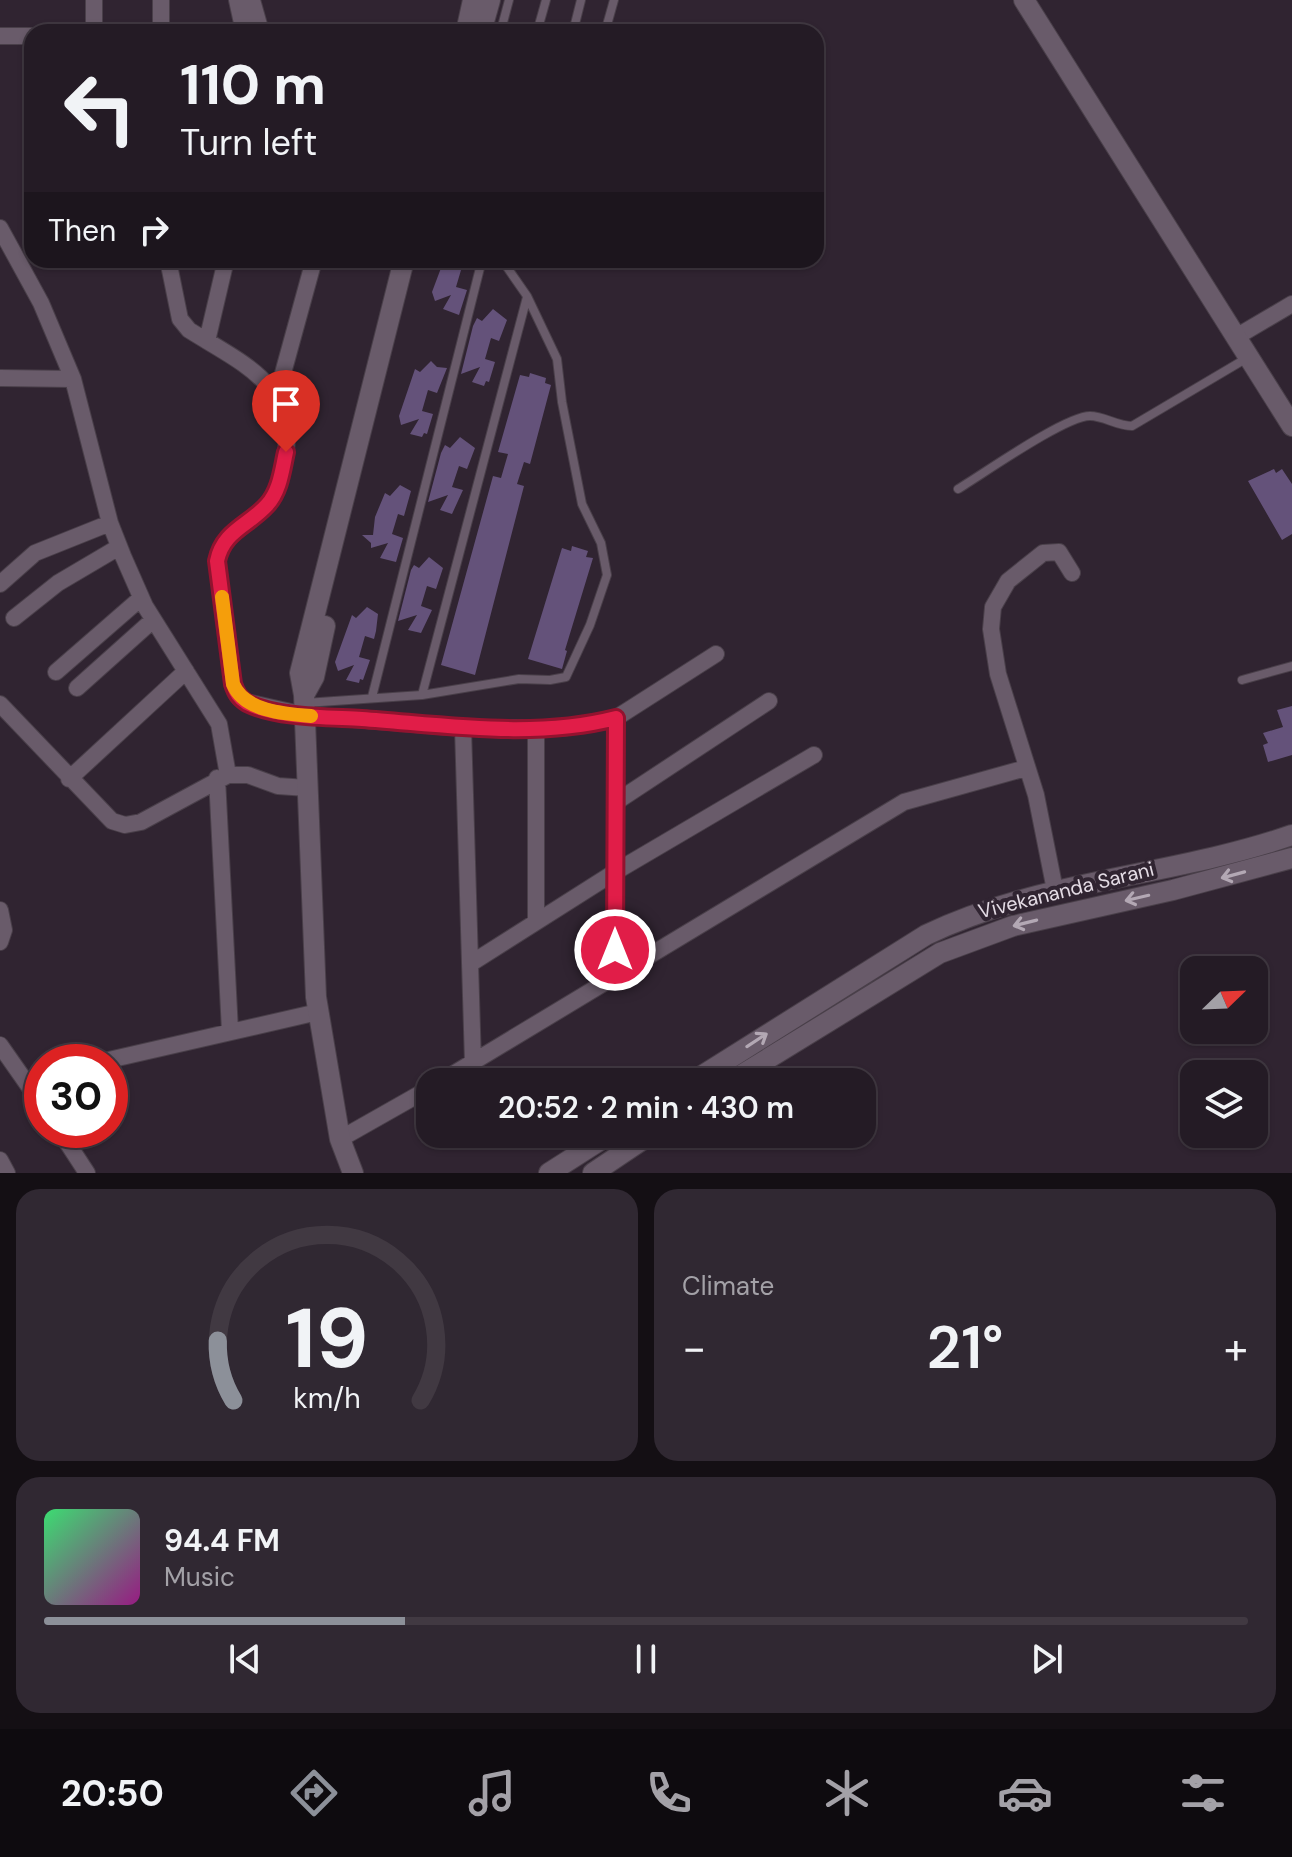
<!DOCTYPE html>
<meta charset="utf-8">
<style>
:root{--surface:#241b25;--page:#302832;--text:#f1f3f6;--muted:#a3a1a7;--line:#413942;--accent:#8c9099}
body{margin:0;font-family:"DM Sans",sans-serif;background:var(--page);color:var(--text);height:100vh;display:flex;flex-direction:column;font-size:30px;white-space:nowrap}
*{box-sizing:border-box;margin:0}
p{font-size:26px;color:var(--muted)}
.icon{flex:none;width:44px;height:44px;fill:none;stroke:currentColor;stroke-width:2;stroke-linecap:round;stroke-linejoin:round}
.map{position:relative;height:1173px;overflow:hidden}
.sheet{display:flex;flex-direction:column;gap:16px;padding:16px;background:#140f14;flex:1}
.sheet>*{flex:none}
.hud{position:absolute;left:24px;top:24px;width:800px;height:244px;border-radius:24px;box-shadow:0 2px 6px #0004,0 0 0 2px var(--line);background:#241b25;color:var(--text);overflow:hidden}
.needle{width:52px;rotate:67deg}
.buttons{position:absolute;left:1180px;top:956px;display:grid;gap:16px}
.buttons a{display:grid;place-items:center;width:88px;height:88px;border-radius:16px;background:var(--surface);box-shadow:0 2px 6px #0004,0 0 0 2px var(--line);font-size:40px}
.speed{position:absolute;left:24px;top:1044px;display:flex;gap:16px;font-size:40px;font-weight:700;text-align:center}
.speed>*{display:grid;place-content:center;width:104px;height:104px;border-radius:50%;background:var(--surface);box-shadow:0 2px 6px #0004,0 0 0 2px var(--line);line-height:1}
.speed .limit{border:12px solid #d22;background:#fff;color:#111}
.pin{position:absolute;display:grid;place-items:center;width:68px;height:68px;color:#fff;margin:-82px -34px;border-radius:50% 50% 50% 0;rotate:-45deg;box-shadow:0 0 8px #0007}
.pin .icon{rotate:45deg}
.me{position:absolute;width:88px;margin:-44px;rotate:0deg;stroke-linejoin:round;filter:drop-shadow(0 0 6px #0008)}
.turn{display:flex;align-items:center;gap:28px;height:168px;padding:0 24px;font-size:36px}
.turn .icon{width:104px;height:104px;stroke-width:2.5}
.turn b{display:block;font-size:56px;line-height:68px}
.then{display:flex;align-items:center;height:76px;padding:0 24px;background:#0003;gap:16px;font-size:30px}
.big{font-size:60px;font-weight:600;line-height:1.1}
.sheet .tile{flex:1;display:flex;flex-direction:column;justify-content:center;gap:12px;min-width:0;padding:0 28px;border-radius:24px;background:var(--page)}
.sheet .dial{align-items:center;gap:0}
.dial svg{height:208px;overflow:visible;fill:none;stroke:var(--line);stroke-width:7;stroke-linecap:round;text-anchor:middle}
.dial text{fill:var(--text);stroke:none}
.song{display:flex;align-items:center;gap:24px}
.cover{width:96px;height:96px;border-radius:12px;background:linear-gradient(135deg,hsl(140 70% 55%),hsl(310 70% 35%))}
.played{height:8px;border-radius:4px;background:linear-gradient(90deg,var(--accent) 30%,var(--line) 30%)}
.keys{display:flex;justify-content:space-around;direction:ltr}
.heat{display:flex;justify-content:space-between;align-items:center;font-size:44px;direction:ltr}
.sheet .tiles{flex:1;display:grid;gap:16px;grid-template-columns:1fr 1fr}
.tile:last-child{grid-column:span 2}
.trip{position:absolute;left:416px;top:1068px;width:460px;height:80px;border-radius:24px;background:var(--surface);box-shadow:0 2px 6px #0004,0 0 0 2px var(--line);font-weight:600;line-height:80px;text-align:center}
.tabs{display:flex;height:128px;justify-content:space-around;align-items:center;background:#0e0b0f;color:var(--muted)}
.tabs .icon{width:56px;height:56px}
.tabs .selected{color:var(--accent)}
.tabs b{font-size:36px;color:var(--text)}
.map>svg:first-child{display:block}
.building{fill:#64527a}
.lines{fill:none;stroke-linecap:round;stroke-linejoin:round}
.service-casing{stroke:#493f49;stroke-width:10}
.minor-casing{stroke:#493f49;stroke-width:18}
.tertiary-casing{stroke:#493f49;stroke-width:22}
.service{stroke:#695b6a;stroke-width:8}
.minor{stroke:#695b6a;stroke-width:16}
.tertiary{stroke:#695b6a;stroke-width:20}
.oneway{stroke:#b3a8b4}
.route-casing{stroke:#92132f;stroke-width:20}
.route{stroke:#e11d48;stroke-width:14}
.slow{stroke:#f59e0b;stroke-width:14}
.labels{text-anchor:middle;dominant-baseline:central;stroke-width:8;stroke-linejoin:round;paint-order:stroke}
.street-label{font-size:20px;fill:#e4dce5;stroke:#302431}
</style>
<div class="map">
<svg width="1292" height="1173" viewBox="0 0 1292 1173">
<rect width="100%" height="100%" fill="#302431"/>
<path class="building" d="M444,260h20l-8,27 11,3 -8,25 -16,-6 8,-14 -16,6 -3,-9z
M493,309l14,11 -8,21 -8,-3 -6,21 10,3 -6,20 -3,-1 -2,5 -12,-4 8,-15 -19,7 12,-48 4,-8 5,3z
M431,361l6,6 10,1 -10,25 -9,-3 -6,21 11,3 -6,20 -3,-1 -2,4 -12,-3 9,-15 -18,6 -2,-9 16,-47 5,3z
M530,373l16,5 -1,5 6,2 -21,79 -6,-2 -7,22 7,2 -49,189 -34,-10 52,-189 8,2 7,-24 -10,-2 22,-77 9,2z
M460,437l15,11 -8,21 -8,-3 -7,21 11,3 -11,24 -12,-4 8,-15 -20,7 13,-49 4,-8 5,3z
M1274,469l2,4 6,-4 10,15v50l-10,6 -34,-59z
M400,485l11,6 -7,25 -6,-2 -6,20 11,4 -7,24 -16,-4 8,-15 -17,5v-5l-9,-8h11l2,-18 10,-24 5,3z
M572,546l16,5 -2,6 7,1 -28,92 2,1 -5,18 -34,-10 34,-111 9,3z
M429,557l14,11 -7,21 -9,-3 -6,20 11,4 -11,23 -13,-3 9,-15 -19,6 13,-51 3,-5 5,3z
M367,607l11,7 -2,17 -2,8 -9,-3 -6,21 11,3 -7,20 -3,-1 -1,4 -13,-3 8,-15 -16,6 -3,-9 17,-47 4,3z
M1292,706v49l-24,7 -5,-17 5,-2 -5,-10 20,-6 -6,-17z"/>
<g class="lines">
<g class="service-casing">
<path id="service" d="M484,28l17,2 8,-30
M537,32l9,-32
M573,32l8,-32
M605,32l9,-32
M958,489c25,-15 107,-73 132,-73 14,0 27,10 42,10l115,-68
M1242,680l50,-14
M422,695l105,-398
M372,697l110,-437
M305,703l117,-8 97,-16 31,1 16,-3 24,-52 17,-50 -6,-32 -19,-39 -20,-102 -5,-43 -30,-63 -25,-36"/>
</g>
<g class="minor-casing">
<path id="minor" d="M237,0l7,32
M252,0l9,32
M94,32v-32
M161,32v-32
M0,36h32
M0,228l41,75 32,76 37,144 13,33 22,50 74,118 9,51
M168,260l12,59 9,11c54,34 112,56 95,132 -3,16 -7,33 -19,45 -20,19 -42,26 -48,54l16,123 5,12 8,6 58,13 159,13h100l53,-10 100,-64
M1236,337l56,-33
M207,341l19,-81
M0,378l73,1
M277,395l37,-135
M0,584l35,-31 75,-30
M14,618l44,-35 61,-36
M56,672l85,-74
M77,688l76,-68
M0,704l112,117 13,4 16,-3 87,-47h20l30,11 29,2
M463,728l10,335
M536,728v194
M217,778l13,253
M69,779l117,-108
M616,802l153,-101
M1055,890l-19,-95 -38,-121 -7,-45 2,-22 15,-26 35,-28 16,-1 13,21
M0,910l4,20 -4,12
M470,964l145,-92 199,-117
M615,977l1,-259
M0,1045l42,60
M100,1062l218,-50
M440,1082l464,-280 122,-34
M59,1130l28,43
M340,1139l90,-51
M0,1160l7,13"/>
</g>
<g class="tertiary-casing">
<path id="tertiary" d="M1024,0l268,426
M466,32l7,-32
M481,32l9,-32
M304,695l10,-18 11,-51
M692,1082l234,-147c117,-56 245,-58 366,-100
M730,1082l210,-129 73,-27 160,-36 119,-32
M353,1173l-13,-34 -24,-142 -12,-302 -4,-22 104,-413
M549,1173l61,-39
M593,1173l58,-39"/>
</g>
<use href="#service" class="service"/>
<use href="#minor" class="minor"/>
<use href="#tertiary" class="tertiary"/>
</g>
<defs><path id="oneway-shaft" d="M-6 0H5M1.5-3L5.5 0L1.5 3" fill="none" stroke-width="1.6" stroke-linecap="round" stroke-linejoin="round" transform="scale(2)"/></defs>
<g class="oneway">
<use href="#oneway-shaft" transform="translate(1233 875) rotate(165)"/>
<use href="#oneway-shaft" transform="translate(1137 898) rotate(167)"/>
<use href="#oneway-shaft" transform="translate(1025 923) rotate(166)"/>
<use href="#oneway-shaft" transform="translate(757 1040) rotate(-33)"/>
</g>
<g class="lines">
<g class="route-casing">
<path id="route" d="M286,452c-4,18 -6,39 -19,53 -19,21 -44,26 -50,56l16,123c3,9 6,14 14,19 30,15 81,14 115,16 84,6 172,20 254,-1l-1,232"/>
</g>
<use href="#route" class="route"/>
<path class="slow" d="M222,597l11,87c11,27 51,30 78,32"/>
</g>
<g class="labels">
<g class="street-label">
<text transform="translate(1066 890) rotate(-14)">Vivekananda Sarani</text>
</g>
</g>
</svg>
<div class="buttons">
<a><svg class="needle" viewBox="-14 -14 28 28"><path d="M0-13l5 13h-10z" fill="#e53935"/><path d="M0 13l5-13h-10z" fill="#a3a1a7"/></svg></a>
<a><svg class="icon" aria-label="layers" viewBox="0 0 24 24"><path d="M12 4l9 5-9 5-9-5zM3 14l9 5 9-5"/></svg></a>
</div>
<div class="speed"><div class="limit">30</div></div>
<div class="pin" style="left:286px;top:452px;background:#d93025"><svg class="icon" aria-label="arrive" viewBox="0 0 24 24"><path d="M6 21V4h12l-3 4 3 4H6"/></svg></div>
<svg class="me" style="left:615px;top:950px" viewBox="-20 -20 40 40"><circle r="17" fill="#e11d48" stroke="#fff" stroke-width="3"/><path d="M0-11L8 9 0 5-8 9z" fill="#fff"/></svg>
<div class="trip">20:52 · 2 min · 430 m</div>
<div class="hud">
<div class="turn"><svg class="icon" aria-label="left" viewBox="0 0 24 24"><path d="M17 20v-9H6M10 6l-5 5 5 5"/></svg><div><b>110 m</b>Turn left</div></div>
<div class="then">Then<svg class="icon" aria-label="right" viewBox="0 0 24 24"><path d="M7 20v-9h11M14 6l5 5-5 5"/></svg></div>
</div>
</div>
<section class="sheet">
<div class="tiles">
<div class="tile dial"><svg viewBox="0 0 100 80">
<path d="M14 69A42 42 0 1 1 86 69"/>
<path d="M14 69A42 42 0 0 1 8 46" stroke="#8c9099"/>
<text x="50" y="56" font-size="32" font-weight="700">19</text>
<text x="50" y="72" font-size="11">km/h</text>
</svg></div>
<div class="tile"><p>Climate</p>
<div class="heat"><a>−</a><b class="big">21°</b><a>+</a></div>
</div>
<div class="tile">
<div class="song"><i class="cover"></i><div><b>94.4 FM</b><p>Music</p></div></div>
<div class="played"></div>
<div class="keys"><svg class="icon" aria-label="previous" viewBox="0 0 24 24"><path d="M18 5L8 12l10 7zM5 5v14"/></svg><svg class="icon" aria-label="pause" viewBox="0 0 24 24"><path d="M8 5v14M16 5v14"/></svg><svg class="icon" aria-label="next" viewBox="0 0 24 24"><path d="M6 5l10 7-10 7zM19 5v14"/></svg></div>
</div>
</div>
</section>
<nav class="tabs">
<b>20:50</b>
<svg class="icon selected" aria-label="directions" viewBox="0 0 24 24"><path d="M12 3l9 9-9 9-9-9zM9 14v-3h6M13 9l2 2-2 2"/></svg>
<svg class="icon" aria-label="music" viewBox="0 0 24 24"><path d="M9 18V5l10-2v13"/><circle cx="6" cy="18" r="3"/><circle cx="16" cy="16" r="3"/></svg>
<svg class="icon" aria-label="phone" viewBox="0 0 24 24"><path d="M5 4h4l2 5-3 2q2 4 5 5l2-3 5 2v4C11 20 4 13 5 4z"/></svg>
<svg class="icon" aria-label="climate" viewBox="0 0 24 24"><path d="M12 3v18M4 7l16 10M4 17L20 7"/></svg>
<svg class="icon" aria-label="car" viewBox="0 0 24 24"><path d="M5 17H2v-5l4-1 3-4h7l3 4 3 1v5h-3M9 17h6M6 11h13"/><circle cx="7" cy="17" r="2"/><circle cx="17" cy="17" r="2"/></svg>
<svg class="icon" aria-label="filters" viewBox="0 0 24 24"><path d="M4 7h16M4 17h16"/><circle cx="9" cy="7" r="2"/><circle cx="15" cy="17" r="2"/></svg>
</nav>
